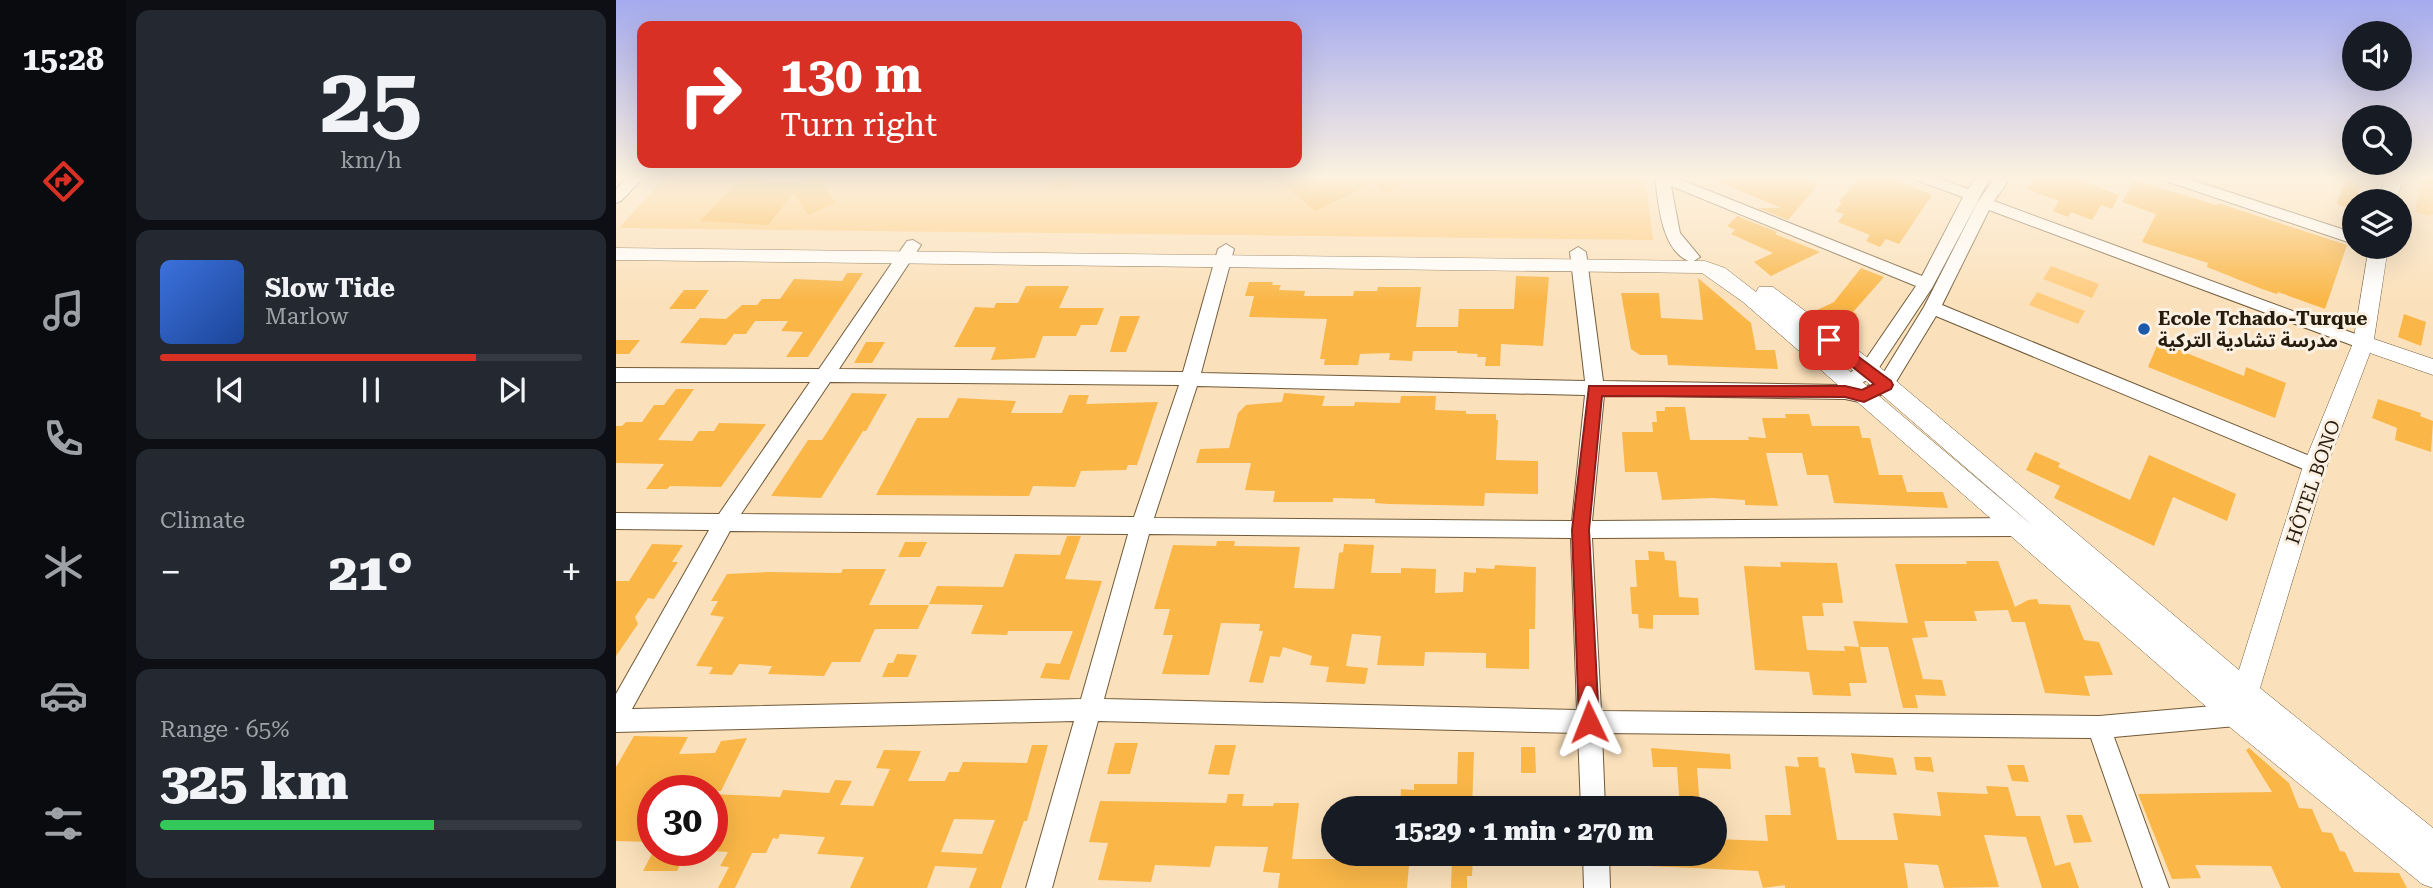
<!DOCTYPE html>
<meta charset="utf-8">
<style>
:root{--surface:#171b24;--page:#242831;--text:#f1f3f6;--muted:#9ea1a6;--line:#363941;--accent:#d93025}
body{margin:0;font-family:"Roboto Serif","Noto Sans Arabic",serif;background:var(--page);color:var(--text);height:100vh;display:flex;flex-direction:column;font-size:26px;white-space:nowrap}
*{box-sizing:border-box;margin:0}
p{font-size:23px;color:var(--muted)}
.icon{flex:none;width:38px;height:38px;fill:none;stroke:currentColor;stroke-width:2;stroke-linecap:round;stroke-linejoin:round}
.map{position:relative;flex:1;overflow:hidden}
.sheet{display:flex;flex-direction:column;gap:10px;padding:10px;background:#0d0f14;width:490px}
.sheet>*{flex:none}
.top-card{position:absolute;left:21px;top:21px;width:665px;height:147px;border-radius:14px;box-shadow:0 7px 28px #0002;background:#d93025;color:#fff;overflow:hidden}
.fabs{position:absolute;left:1726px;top:21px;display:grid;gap:14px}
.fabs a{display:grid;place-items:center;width:70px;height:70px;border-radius:50%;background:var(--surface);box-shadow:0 7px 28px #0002;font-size:35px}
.speed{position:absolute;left:21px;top:775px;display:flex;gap:14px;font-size:35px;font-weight:700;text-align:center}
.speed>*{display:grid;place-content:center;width:91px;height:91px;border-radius:50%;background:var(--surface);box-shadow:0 7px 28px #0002;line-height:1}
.speed .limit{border:10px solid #d22;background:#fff;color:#111}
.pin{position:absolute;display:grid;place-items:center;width:60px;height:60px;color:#fff;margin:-30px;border-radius:14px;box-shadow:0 4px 10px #0006}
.me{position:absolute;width:77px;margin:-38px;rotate:358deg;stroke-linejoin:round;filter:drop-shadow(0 0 5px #0008)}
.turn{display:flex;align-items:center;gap:24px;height:147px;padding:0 28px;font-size:32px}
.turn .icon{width:91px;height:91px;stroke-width:2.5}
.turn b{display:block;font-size:49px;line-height:60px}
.big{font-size:52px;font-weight:800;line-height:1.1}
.sheet .tile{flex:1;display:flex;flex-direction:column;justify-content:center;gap:10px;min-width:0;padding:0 24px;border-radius:14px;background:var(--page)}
.sheet .dial{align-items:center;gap:0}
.dial b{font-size:91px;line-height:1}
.song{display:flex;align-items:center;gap:21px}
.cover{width:84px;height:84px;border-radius:10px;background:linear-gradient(135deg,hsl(220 70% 55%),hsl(220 70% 35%))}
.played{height:7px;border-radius:4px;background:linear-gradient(90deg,var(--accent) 75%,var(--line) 75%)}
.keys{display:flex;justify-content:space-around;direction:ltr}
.heat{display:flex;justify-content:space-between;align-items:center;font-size:38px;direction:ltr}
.charge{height:10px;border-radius:5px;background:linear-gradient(90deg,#34c759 65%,var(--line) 0)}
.trip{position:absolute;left:705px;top:796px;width:406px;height:70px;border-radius:35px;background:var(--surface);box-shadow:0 7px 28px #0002;font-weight:800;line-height:70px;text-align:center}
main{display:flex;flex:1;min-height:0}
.tabs{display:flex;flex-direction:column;width:126px;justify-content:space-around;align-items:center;background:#090b0e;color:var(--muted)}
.tabs .icon{width:49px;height:49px}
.tabs .on{color:var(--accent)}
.tabs b{font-size:32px;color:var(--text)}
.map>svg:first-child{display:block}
.green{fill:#ffcb7d}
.building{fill:#fab748;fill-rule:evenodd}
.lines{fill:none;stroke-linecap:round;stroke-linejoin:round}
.minor-casing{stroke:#715a38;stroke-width:2}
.tertiary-casing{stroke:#715a38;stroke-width:1}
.minor{fill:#fff;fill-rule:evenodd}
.tertiary{fill:#fff;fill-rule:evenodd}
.route{fill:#d93025;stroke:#8d1f18;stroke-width:2}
.poi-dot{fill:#195aaa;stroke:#fbf0e1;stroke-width:2.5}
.labels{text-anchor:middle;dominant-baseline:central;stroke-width:6;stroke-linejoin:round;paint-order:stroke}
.poi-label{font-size:19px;font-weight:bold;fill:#271d0f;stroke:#fbf0e1;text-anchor:start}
.street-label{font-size:19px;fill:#271d0f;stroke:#fbf0e1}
</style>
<main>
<nav class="tabs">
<b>15:28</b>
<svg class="icon on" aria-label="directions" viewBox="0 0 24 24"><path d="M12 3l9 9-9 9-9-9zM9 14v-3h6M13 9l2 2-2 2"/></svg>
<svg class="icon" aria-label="music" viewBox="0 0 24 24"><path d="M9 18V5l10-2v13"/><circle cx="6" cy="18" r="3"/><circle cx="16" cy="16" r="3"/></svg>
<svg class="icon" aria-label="phone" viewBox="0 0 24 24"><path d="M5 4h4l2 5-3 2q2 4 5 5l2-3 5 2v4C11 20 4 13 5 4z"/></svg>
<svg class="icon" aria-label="climate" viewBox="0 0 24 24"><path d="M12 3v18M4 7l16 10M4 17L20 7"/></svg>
<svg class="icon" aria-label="car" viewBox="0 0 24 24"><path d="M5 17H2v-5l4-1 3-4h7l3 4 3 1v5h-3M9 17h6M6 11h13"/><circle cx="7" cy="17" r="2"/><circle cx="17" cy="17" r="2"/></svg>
<svg class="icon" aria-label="filters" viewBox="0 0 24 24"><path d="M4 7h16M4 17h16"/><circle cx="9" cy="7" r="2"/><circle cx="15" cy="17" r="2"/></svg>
</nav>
<section class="sheet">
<div class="tile dial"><b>25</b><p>km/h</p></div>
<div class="tile">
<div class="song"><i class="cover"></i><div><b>Slow Tide</b><p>Marlow</p></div></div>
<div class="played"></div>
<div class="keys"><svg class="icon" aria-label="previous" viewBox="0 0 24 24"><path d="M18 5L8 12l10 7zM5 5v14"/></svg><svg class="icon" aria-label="pause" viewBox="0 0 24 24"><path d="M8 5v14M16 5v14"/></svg><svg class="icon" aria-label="next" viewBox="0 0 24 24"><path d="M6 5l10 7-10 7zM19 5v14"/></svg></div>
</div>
<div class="tile"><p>Climate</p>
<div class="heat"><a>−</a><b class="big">21°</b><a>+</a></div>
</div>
<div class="tile"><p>Range · 65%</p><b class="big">325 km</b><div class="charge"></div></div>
</section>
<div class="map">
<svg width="1817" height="888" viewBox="0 0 1817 888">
<rect width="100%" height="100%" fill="#fbe1bb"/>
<path class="green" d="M50,176h979l8,64 -1034,-12z
M1806,176h11v38l-4,2 -14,-4z
M1435,266l48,18 -7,14 -49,-19z
M1421,292l48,19 -7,13 -49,-19z"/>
<path class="building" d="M127,176h23l-5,7 42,1 7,-8h22l-8,10 12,17 -28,12 -14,-22 -26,32 -68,-4z
M426,176h49l-33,15z
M690,176h116l-36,17 -13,-10 -58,28 -30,-25z
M1089,176h90l23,9 -30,35 -30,-12h23z
M1245,176h26l45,19 -33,49 -13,-5 -6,8 -14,-6 4,-6 -32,-13 6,-8 -9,-3 7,-8 -3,-2z
M1419,176h35l49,19 -7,14 -11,-4 -9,15 -21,-8 -3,5 -15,-6 6,-10 -32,-12z
M1518,180l82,25 5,-1 126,41 -22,64 -47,-17 -1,2 -15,-5 -55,-22 1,-4 -66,-21 14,-28 -34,-12z
M1729,180l15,5 -7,25 -16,-6z
M1121,216l40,16 -2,2 45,18 -49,24 -17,-14 19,-9 -42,-19 4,-4 -8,-4z
M1245,268l23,9 -31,35 4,2 -13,19 -29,-22 19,-9z
M231,273h16l-55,84h-22l17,-25 -22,-1 7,-10h-33l-9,13h-12l-8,11 -46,-2 20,-25 26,1 16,-14h15l5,-6h18l14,-20 48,2z
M900,276l33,1 -6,69 -42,-2 -1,22h-15l1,-9h-9l1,-3 -21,-1v-2h-44l-1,10 -23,-1 1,-7 -30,1 -2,11h-34l1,-6h-5l7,-40 -78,-2 5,-21h-9l4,-14h24l-1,3h9l-2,5 26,1 -1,5h49l1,-5h23l1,-4h43l-5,40h42l1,-18h55z
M1082,278l53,45 5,27h19l3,19 -110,-4 -1,-10h-27l-9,-6 -10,-56h38l2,25 42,2z
M410,286h43l-10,22h45l-7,17h-16l-5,11h-33l-8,22 -44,2 5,-13h-42l21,-40 19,1 2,-5h22z
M68,290h25l-14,19h-26z
M1788,314l22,8 -5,24 -23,-9z
M504,316h20l-14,36h-16z
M1545,336l26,10 -3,6 60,24 2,-9 40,16 -11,35 -127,-51z
M0,340h24l-11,14h-13z
M250,342h19l-13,21h-18z
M60,389h18l-36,51 34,1 7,-10h15l5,-8 47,1 -45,63 -51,-1 -3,3h-21l18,-25 -48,-1v-37h6l4,-4h16l12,-17h10z
M236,393l35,1 -21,37h-3l-42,67 -50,-2 37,-56h14z
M668,393l41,3 -3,10h32l1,-4 45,1 1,-7h35l-1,14 31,1v3h30v6h2l-2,40 42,1v33l-53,-1 -1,13 -96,-2 -13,-1v-4l-42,-1v4h-60l2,-11 -30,-1 6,-27h-55l4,-14 29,-1 9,-35 8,-8 36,-3z
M453,395h20l-3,9 72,-2 -21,63h-9l-2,5 -45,1 -6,16 -42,-1 -4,10 -153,-1 41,-77h31l10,-20 58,3 -5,12h51z
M1762,399l43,14 -1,3 13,5 -2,31 -36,-12 2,-12 -25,-10z
M1049,407h20l5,33h59l-1,-3 18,1 -4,-20h24l-1,-4h24l3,12h47l3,12h8l9,37h23l5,17h36l5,16 -114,-5 -6,-28h-21l-5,-22h-36l12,53 -33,-1v-5l-33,-2 -50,2 -5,-28h-32l-3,-40h31l-1,-10h5l-1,-11h9z
M1419,452l25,11 -2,4 72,33 19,-45 87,39 -9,27 -54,-24 -19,49 -100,-48 6,-12 -34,-16z
M451,536h14l-16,43 37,2 -33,99 -29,-2 6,-15 14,1 13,-33h-65l-1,4 -36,-1 12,-29 -54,-1 8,-18 66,1 12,-33 45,1z
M601,541h18l-1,5 66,1 -6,41 40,1 5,-36 4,-1 1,-8 30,1 -3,28h30v-5l35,1 -1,24 28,-1 1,-20 12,1v-5l18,1 1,-4 41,2 -1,62h-6v40l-43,-1v-15l-61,-1 -1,14 -47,-1 4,-29 -29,-2 -6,32 22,2 -3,16 -39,-2 3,-15 -19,-2 2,-9 -29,-9 -3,10 -10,-1 -7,27 -14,-1 14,-51h-4l1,-7 -39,-1 -12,52 -47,-1 11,-39h-10l7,-26h-16l19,-64 43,1z
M289,542h22l-7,15h-22z
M36,544l31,1 -11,17h6l-24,37 -6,-1 -13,19 3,7 -22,32v-75h13z
M1032,551l16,1 1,8 11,1 3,36 19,1 1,17h-46v14l-14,-1 -1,-14h-6l-2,-27h7l-2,-27h14z
M1350,561h32l17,46 13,-7 9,-1 2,5 31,1 14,35 15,2 14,33 -29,1 6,20 -45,-3 -20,-71h-13l-4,-12 -34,1 3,10h-53l4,16 -16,1 11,41 19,1 4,16 -31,-1 3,13h-15l-15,-61h-29l-6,-26 55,2 -13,-59h72z
M1164,562l57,1 6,40h-21l2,13h-22l5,34 38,1 -1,-5 16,1 7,36h-18l2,13 -38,-1 -4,-23 -54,-2 -11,-104 37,1z
M227,569h43l-17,36h60l-11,24h-43l-15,33h-28l-8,14 -56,-2 4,-8 -33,-2 -7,11 -23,-1 4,-7 -17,-1 28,-49 -14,-2 8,-14h-7l16,-27 40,-2 74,1z
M281,654l20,1 -9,22h-26l6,-14h5z
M18,736l54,1 -9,17 36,-1 6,-12 26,-3 -26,53h-68v51l-37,-1v-74z
M499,743h23l-8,31h-23z
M416,745h16l-21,76h-3l-23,67h-32l8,-20 -42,-2 -8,22h-77l14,-31 -47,-3 8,-17 -45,-3 -2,5 -5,-1 -7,15h-14l-17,35h-17l11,-21 -9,-1 8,-14 -16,-1v-57l68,3 3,-7 46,3 6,-13 17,1 -12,24 33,1 17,-37 -14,-1 8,-18 37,1 -13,30h37l4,-9h10l4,-10 64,1zM338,819l41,1 -13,34 -41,-2z
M599,745h21l-7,30 -21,-1z
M905,747h14l1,26h-15z
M1035,748l79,6 1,15 -34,-1 3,40h-20l-3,-41h-24z
M1633,748l40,35 10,25 13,1 10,23 10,1 8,18 5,1 9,20 45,1 8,15h-126l-10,-22 -76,-1 6,13 -29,1 -34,-85 134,-2 -26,-42z
M842,752h16l-2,56h-72l1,-19 13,1v-6h43z
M1235,753l42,5 4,17 -42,-2z
M1181,757h21l1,10 6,1 12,72h61l-5,-27 48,3 -4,-24 51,2 -2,-8 22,1 8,29h24l15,50 15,-4 9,26h-37l-16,-51 -42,-2 15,52 -55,1 -6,-23 -34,-2 4,25h-123v-3l-22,3 -5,-17 -110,-5v-12h67v-15l53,2 -3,-26h26l-6,-49 14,1z
M1298,757h17l3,15 -18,-2z
M1391,765h17l5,17 -17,-1z
M612,794h16l-2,12h31l1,-3h25l-7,56h57l1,-3 18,-2h42l-3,34h-129l2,-15 -17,-1 5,-25 -53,-1 -5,21 -55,-2 -4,17 -53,-2 10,-37 -19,-1 11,-41 126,2z
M1450,815h16l10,27 -18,1z
M38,850h33l-10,21h-34z
M836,857h21l-1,19h-5v12h-16z"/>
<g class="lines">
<g class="minor-casing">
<path id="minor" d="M13,176h16l-24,25 -5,2v-14z
M1039,176h17l250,100 41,-79 -50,-18 -2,-3h21l36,13 9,-13h14l-59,112 -58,87 -18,12 6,2 17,-9 45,-73 53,-104 19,-27h16l-18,25 375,138 3,4 -3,4h-12l-368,-137 -47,95 380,156 3,5 -3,5 -7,3 -7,-3 -372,-155 -45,74 -27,13 -19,-4 -241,-4 -12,126 423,-3 7,3 3,6 -3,6 -7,3 -423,2 9,173 498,5 137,-12 8,3 4,8 -4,8 -8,3 -122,11 55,151h-26l-52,-150 -489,-5 3,75h-24l-3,-75 -480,-12 -46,167h-26l48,-167 -458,11v-38l93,-164 -93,-1v-16l103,1 91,-132h-194v-14l203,1 88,-128 6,-1 8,5 -82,124 344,3 35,-123 8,-5 8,5 -33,124 384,8 -15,-129 8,-5 8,5 17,129 236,4 4,-8 19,-12 54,-79 -245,-100 9,47 20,24 -8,5c-31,-8 -34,-61 -37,-86zM214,382l349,3 -45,132 -393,-3zM581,386l388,9 -13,126 -418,-3zM114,531l398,3 -47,165 -449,10zM533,534l422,4 6,172 -473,-11z
M1541,176h23l174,57v11l-194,-65z
M967,854h26l1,34h-26z"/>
</g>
<g class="tertiary-casing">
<path id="tertiary" d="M1769,176h18l-6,25h-18z
M1753,247h19l-14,92 59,20v16l-63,-22 -43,113 -67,222 173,140v60l-11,-4 -196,-160 -483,-422 -41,-29 -1086,-13v-12l1089,13 20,7 31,24 3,-5h14l103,77 363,306 64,-204 50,-123zM1186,331l58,45 179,155z"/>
</g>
<use href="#minor" class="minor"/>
<use href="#tertiary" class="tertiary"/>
</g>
<linearGradient id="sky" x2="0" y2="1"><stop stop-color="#a4aaee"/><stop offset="0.59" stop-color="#fdf2e0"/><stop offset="1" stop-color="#fdf2e0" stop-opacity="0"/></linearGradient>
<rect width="1817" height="300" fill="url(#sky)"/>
<path class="route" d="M1213,335l62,46 2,4 -2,4 -27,13 -19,-5 -243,-1 -13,134 10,192 -3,6 -7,3 -7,-3 -3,-6 -7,-192 17,-144h256l17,4 12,-6 -50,-40 -3,-4 3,-4z"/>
<circle class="poi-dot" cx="1528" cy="329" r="7"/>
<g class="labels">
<g class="poi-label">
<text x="1542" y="318">Ecole Tchado-Turque<tspan x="1542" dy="22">مدرسة تشادية التركية</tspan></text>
</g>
<g class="street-label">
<text transform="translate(1697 482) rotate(-71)">HÔTEL BONO</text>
</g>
</g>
</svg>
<div class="fabs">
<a><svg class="icon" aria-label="sound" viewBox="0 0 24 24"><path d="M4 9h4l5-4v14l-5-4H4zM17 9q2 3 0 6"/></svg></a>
<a><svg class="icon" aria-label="search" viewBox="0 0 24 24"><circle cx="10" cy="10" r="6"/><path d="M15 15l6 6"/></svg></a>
<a><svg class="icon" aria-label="layers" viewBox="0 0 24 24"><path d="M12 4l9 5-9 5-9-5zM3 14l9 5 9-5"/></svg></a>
</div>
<div class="speed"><div class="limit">30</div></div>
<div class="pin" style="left:1213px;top:340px;background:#d93025"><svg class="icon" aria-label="arrive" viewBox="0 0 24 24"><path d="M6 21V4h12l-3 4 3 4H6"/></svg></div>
<svg class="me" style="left:973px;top:722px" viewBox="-20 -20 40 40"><path d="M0-17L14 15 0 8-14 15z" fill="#d93025" stroke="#fff" stroke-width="4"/></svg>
<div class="trip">15:29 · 1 min · 270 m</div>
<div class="top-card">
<div class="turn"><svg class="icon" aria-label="right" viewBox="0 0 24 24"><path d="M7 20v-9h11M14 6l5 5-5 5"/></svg><div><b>130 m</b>Turn right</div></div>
</div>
</div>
</main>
